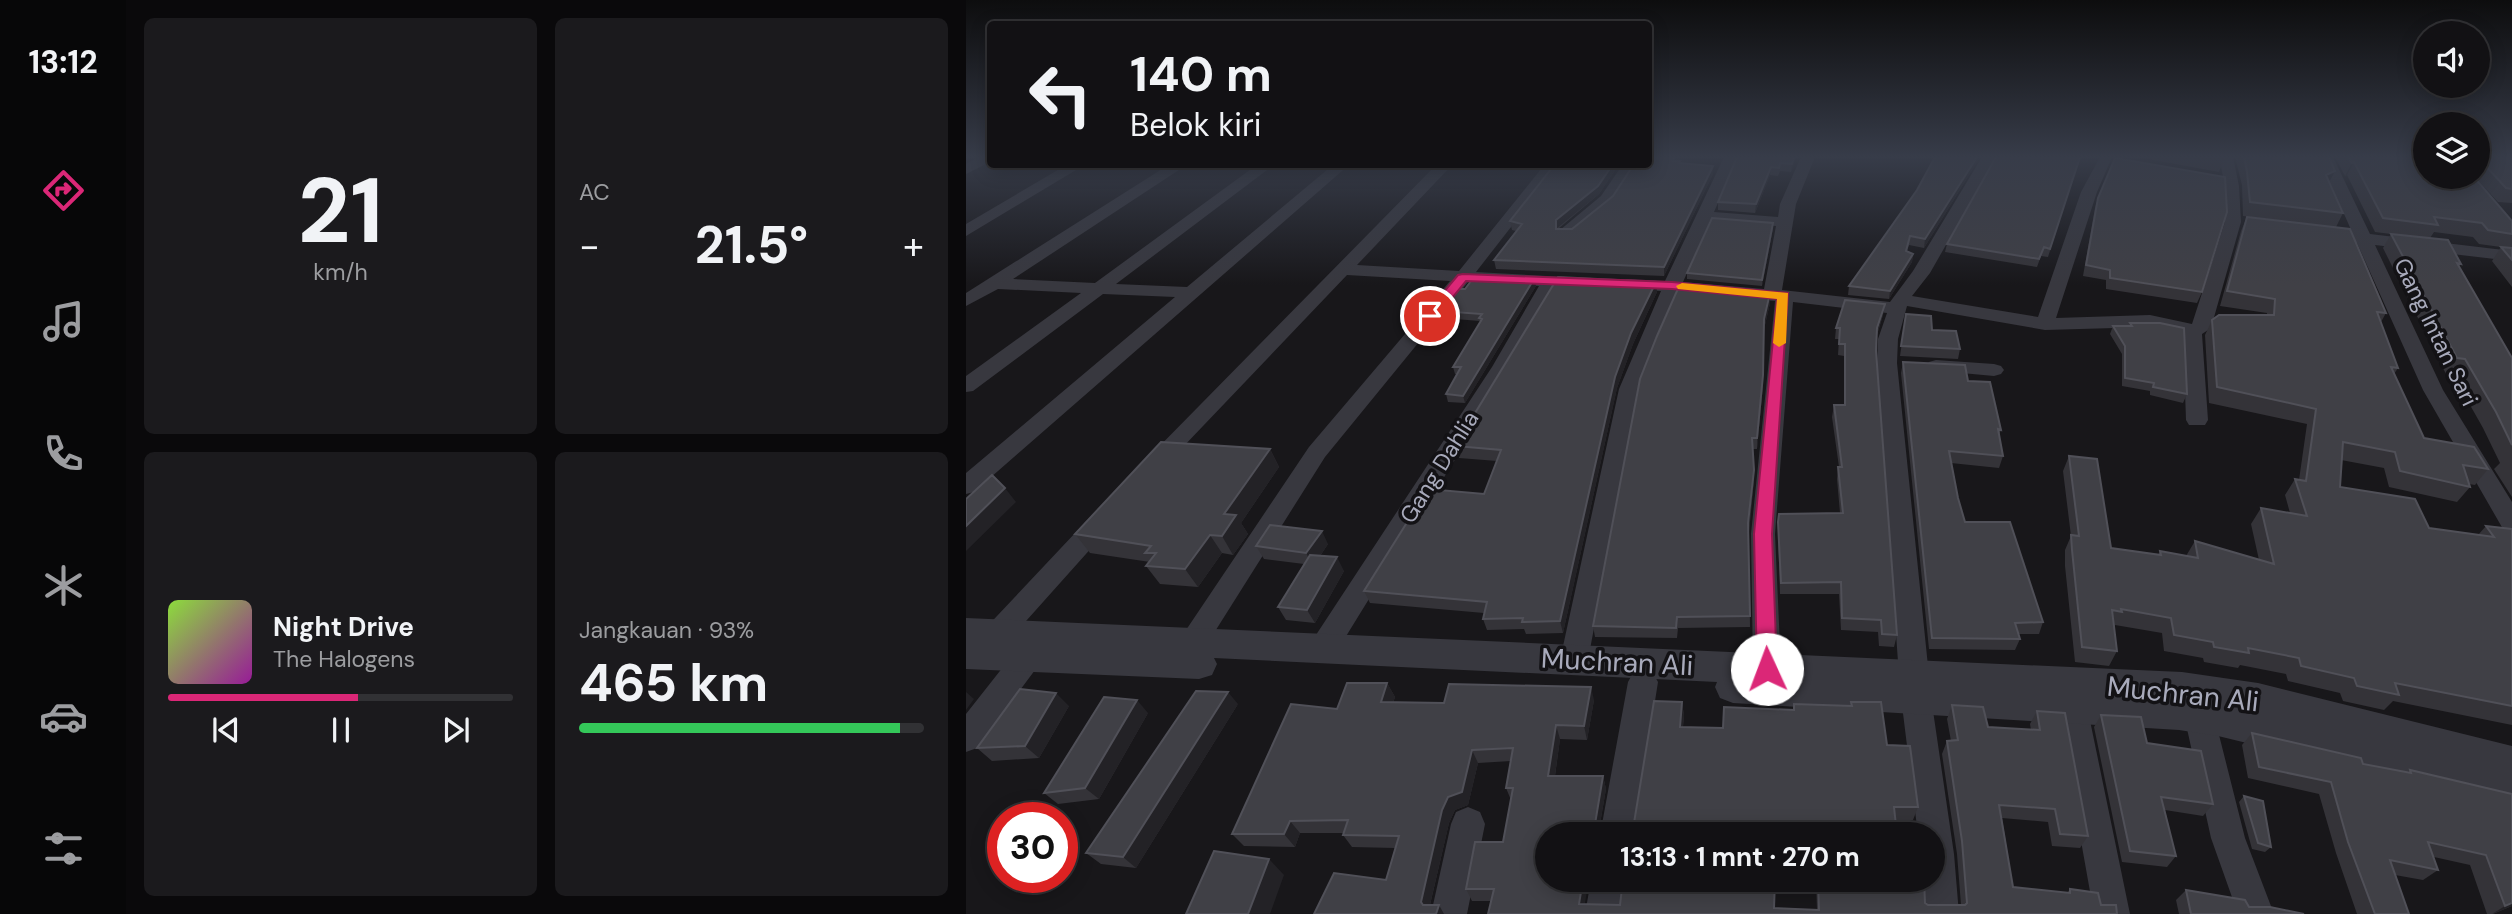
<!DOCTYPE html>
<html lang="id">
<meta charset="utf-8">
<style>
:root{--surface:#121114;--page:#1b1a1d;--text:#f1f3f6;--muted:#9c9da0;--line:#313134;--accent:#db2777}
body{margin:0;font-family:"DM Sans",sans-serif;background:var(--page);color:var(--text);height:100vh;display:flex;flex-direction:column;font-size:26px;white-space:nowrap}
*{box-sizing:border-box;margin:0}
p{font-size:23px;color:var(--muted)}
.icon{flex:none;width:38px;height:38px;fill:none;stroke:currentColor;stroke-width:2;stroke-linecap:round;stroke-linejoin:round}
.map{position:relative;flex:1;overflow:hidden}
.panel{display:flex;flex-direction:column;gap:18px;padding:18px;background:#0a090b;width:840px}
.panel>*{flex:none}
.top-card{position:absolute;left:21px;top:21px;width:665px;height:147px;border-radius:7px;box-shadow:0 4px 18px #0003,0 0 0 2px var(--line);background:#121114;color:var(--text);overflow:hidden}
.buttons{position:absolute;left:1447px;top:21px;display:grid;gap:14px}
.buttons a{display:grid;place-items:center;width:77px;height:77px;border-radius:50%;background:var(--surface);box-shadow:0 4px 18px #0003,0 0 0 2px var(--line);font-size:35px}
.speed{position:absolute;left:21px;top:802px;display:flex;gap:14px;font-size:35px;font-weight:700;text-align:center}
.speed>*{display:grid;place-content:center;width:91px;height:91px;border-radius:50%;background:var(--surface);box-shadow:0 4px 18px #0003,0 0 0 2px var(--line);line-height:1}
.speed .limit{border:10px solid #d22;background:#fff;color:#111}
.pin{position:absolute;display:grid;place-items:center;width:60px;height:60px;color:#fff;margin:-30px;border:4px solid #fff;border-radius:50%;box-shadow:0 2px 7px #0007}
.me{position:absolute;width:77px;margin:-38px;rotate:358deg;stroke-linejoin:round;filter:drop-shadow(0 0 5px #0008)}
.turn{display:flex;align-items:center;gap:24px;height:147px;padding:0 28px;font-size:32px}
.turn .icon{width:91px;height:91px;stroke-width:2.5}
.turn b{display:block;font-size:49px;line-height:60px}
.big{font-size:52px;font-weight:700;line-height:1.1}
.panel .card{flex:1;display:flex;flex-direction:column;justify-content:center;gap:10px;min-width:0;padding:0 24px;border-radius:10px;background:var(--page)}
.panel .dial{align-items:center;gap:0}
.dial b{font-size:91px;line-height:1}
.song{display:flex;align-items:center;gap:21px}
.cover{width:84px;height:84px;border-radius:10px;background:linear-gradient(135deg,hsl(90 70% 55%),hsl(300 70% 35%))}
.played{height:7px;border-radius:4px;background:linear-gradient(90deg,var(--accent) 55%,var(--line) 55%)}
.keys{display:flex;justify-content:space-around;direction:ltr}
.heat{display:flex;justify-content:space-between;align-items:center;font-size:38px;direction:ltr}
.charge{height:10px;border-radius:5px;background:linear-gradient(90deg,#34c759 93%,var(--line) 0)}
.panel .tiles{flex:1;display:grid;gap:18px;grid-template-columns:repeat(2,1fr)}
.trip{position:absolute;left:569px;top:822px;width:410px;height:70px;border-radius:35px;background:var(--surface);box-shadow:0 4px 18px #0003,0 0 0 2px var(--line);font-weight:700;line-height:70px;text-align:center}
main{display:flex;flex:1;min-height:0}
.menu{display:flex;flex-direction:column;width:126px;justify-content:space-around;align-items:center;background:#070708;color:var(--muted)}
.menu .icon{width:49px;height:49px}
.menu .active{color:var(--accent)}
.menu b{font-size:32px;color:var(--text)}
.map>svg:first-child{display:block}
.lines{fill:none;stroke-linecap:round;stroke-linejoin:round}
.minor{fill:#38383f;fill-rule:evenodd}
.tertiary{fill:#38383f;fill-rule:evenodd}
.wall{fill:#343338}
.shaded-wall{fill:#232226}
.building{fill:#404046;stroke:#505058;stroke-width:2}
.route{fill:#db2777;stroke:#8e194d;stroke-width:2}
.slow{fill:#f59e0b}
.labels{text-anchor:middle;dominant-baseline:central;stroke-width:7;stroke-linejoin:round;paint-order:stroke}
.street-label{font-size:23px;fill:#a8aabb;stroke:#131215}
.near-street-label{font-size:28px;fill:#a8aabb;stroke:#131215}
</style>
<main>
<nav class="menu">
<b>13:12</b>
<svg class="icon active" aria-label="directions" viewBox="0 0 24 24"><path d="M12 3l9 9-9 9-9-9zM9 14v-3h6M13 9l2 2-2 2"/></svg>
<svg class="icon" aria-label="music" viewBox="0 0 24 24"><path d="M9 18V5l10-2v13"/><circle cx="6" cy="18" r="3"/><circle cx="16" cy="16" r="3"/></svg>
<svg class="icon" aria-label="phone" viewBox="0 0 24 24"><path d="M5 4h4l2 5-3 2q2 4 5 5l2-3 5 2v4C11 20 4 13 5 4z"/></svg>
<svg class="icon" aria-label="climate" viewBox="0 0 24 24"><path d="M12 3v18M4 7l16 10M4 17L20 7"/></svg>
<svg class="icon" aria-label="car" viewBox="0 0 24 24"><path d="M5 17H2v-5l4-1 3-4h7l3 4 3 1v5h-3M9 17h6M6 11h13"/><circle cx="7" cy="17" r="2"/><circle cx="17" cy="17" r="2"/></svg>
<svg class="icon" aria-label="filters" viewBox="0 0 24 24"><path d="M4 7h16M4 17h16"/><circle cx="9" cy="7" r="2"/><circle cx="15" cy="17" r="2"/></svg>
</nav>
<section class="panel">
<div class="tiles">
<div class="card dial"><b>21</b><p>km/h</p></div>
<div class="card"><p>AC</p>
<div class="heat"><a>−</a><b class="big">21.5°</b><a>+</a></div>
</div>
<div class="card">
<div class="song"><i class="cover"></i><div><b>Night Drive</b><p>The Halogens</p></div></div>
<div class="played"></div>
<div class="keys"><svg class="icon" aria-label="previous" viewBox="0 0 24 24"><path d="M18 5L8 12l10 7zM5 5v14"/></svg><svg class="icon" aria-label="pause" viewBox="0 0 24 24"><path d="M8 5v14M16 5v14"/></svg><svg class="icon" aria-label="next" viewBox="0 0 24 24"><path d="M6 5l10 7-10 7zM19 5v14"/></svg></div>
</div>
<div class="card"><p>Jangkauan · 93%</p><b class="big">465 km</b><div class="charge"></div></div>
</div>
</section>
<div class="map">
<svg width="1546" height="914" viewBox="0 0 1546 914">
<rect width="100%" height="100%" fill="#18171a"/>
<g class="lines">
<path class="minor" d="M12,157h12v5l-24,12v-10z
M758,157h14l-24,55 64,5 2,-13 21,-47h14l-19,47 -14,86 108,12 23,-31 69,-114h14l-66,116 -18,23 126,21 43,-125 19,-35h12l-15,35 -41,126 94,-3 42,9 33,-102v-36l-6,-29h14l6,29 2,36 -30,106 -9,6 6,86 -3,5h-16l-3,-5 -3,-86 -33,-7 -105,3 -138,-24 -9,33 -1,24 32,313 -7,10 5,2 4,9 23,157 5,60h-36l-2,-34h11v-45h-14l-17,-138 7,-10 -4,-2 -5,-9 -22,-313 1,-24 9,-26 -94,-11 -18,232 6,135 -4,9 -10,4 -10,-4 -4,-9 -2,-135 24,-233 -97,-8 -39,96 -51,271 -4,9 -10,3 -10,-3 -4,-9 59,-271 42,-98 -34,-2 -9,-5 9,-5 38,2zM744,221l66,5 -12,63 -81,-7z
M1353,157h14l37,77 142,17v10l-137,-16 68,145 69,112v30l-9,-3 -80,-139 -66,-147 -11,-3 -2,-3 8,-5z
M102,164h18l-120,72v-12z
M204,164h18l-175,115 82,4 163,-119h17l-159,120 71,3 147,-123h16l-376,328 -8,2v-21l209,-176 -72,-3 -130,97 -7,1v-16l115,-83 -83,-4 -32,17v-13z
M471,164h16l-96,101 102,6 86,-107h15l-84,108 109,6 9,5 -9,5 -28,-1 -45,80 -180,292 -10,3 -10,-3 -4,-9 4,-9 180,-274 47,-81 -71,-4 -143,175 -123,195 -10,4 -10,-4 -4,-8 4,-8 127,-189 141,-166 -103,-6 -186,195 -8,2 -8,-2 -3,-6z
M657,164h14l-25,38 -40,34h-12l-2,-3 2,-3 41,-34z
M970,360l58,4 7,2 3,4 -3,4 -7,2 -65,-6 -3,-4 3,-4z
M136,511l9,3 3,6 -3,6 -111,124 -10,4 -10,-4 -4,-8 4,-8 113,-120z
M62,645l10,3 4,9 -4,9 -61,82 -11,4v-38l52,-66z
M677,669l10,4 5,9 -24,153h-34l28,-153 5,-9z
M1106,693l11,3 4,10 43,208h-36l-37,-208 4,-10z
M1233,701l11,4 4,10 31,123 29,76h-36l-27,-76 -27,-123 4,-10z
M502,807l12,5 5,12 -18,90h-36l20,-90 5,-12z
M625,880h35l-5,34h-36z"/>
<path class="tertiary" d="M0,618l1216,54 76,11 254,63v61l-294,-71 -39,-6 -446,-27 -13,-5 -5,-11 2,-5 -503,-24 3,6 -5,11 -13,4 -233,-10z"/>
</g>
<path class="wall" d="M771,157h59l-5,15 -11,-1 -2,5 -8,-1 -15,38 -37,-3v-8z
M1014,157l-56,91 -15,-3 -2,6 6,3 -1,8 -23,37 -41,-4 1,-9 68,-96z
M1114,157l-32,100 -7,-1 -4,11 -92,-15 2,-8z
M1172,157h86v2l-5,13z
M1269,157h94l6,14 -6,11 14,31 -7,14 50,86 -5,9 17,46 -4,6 30,64 64,31 -13,16 -6,-1 1,3 -13,15 -68,-15 -5,-19 -43,-8 -1,27 89,41 49,7 8,-9 26,3v196l-119,-24 -9,9 -41,-9 -3,-8 -52,-12 -2,-7 -46,-9 -2,3 -34,-6 -1,-4 -39,-7 -2,-18 -47,-8 -1,2 3,24 -8,15 -34,-4 -10,-96v-16l6,-14 -8,-65 6,-15 42,92 47,7 2,-4 26,5 9,-15 64,19 -8,-36 10,-16 29,5 -5,-18 10,-16 4,1 8,-56 -98,-21 -4,-68 7,-15 55,-5v-2l-47,-7 21,-75 6,-14 77,9 -81,-10 -1,-31z
M1369,157h91l86,64v66l-20,-26 9,-14 -22,-3 -6,-7 -39,-5 -4,6 31,26 -2,2 53,92v139l-18,-28 6,-6 -17,-35 -30,-53 -7,-1 -63,-126 8,-14 -16,-2 -28,-57 -2,1z
M1512,157h34v46l-14,-1 -23,-25h3z
M712,161l2,2 33,3v8l-49,102 -168,-7 -2,-9 22,-29 -4,-1 -2,-9 45,-57h64l-20,30 -41,35h14z
M552,164h24l-4,5 -20,-1z
M1132,198l104,94 -5,11 -91,-14v-9l-23,-4 12,-68z
M807,228l-11,58 -75,-7v-6z
M568,279l2,7 -71,117 -17,-1 -2,-8 11,-20h-2l-2,-7 27,-45v-1l-38,-3 -2,-7 25,-22z
M690,282l1,10 -24,52 -16,44 -54,245 -37,1 -2,-5 -37,1 -4,-11 1,-6 -114,-10 -6,-12 120,-97 13,-33 -38,-3 -4,-12z
M804,303l-6,26 -1,56 -6,64h-5l2,31 -5,52 1,95 -72,1 -1,10 -82,-1 -2,-11z
M919,304l-2,11 -6,20 -1,16 21,284 -3,12 -15,-1 -1,-14 -37,-2 -2,-36h-59l-2,-60 1,-20 61,-1 -3,-34 1,-12h1l-7,-50 2,-12h10v-49l-6,-1 1,-16h-4l1,-11z
M940,314l54,35 -2,10 -58,-3z
M1164,323l57,71 -4,9 -33,-8v-4l-28,-5v-32l-12,-20 3,-8h16z
M937,362l65,19 33,49 -2,5 4,21 -4,12 -48,-5 7,35 7,24 78,100 -4,12h-20l1,5 -5,11 -86,-1 -28,-276z
M304,449l9,18 -38,56 7,11 -15,21 -11,-2 -24,34 -38,-3 -14,-18 4,-4 -60,-9 -15,-19z
M362,544l-8,12 24,15 -29,52 -29,-3 -8,-13 26,-43 -40,-5 -8,-13z
M421,683l8,14 -2,6h51l150,-3 -7,40 -27,-1 -5,37h48l3,13 -6,35 31,1 3,-2 48,-121 2,14 -1,11 40,1 71,-18 57,-4v-4l36,43 31,62 -5,13 -366,15 38,69 189,4 43,2 -1,-30h108l1,23 3,2h33l-4,-51 -15,-100 5,-13h4l-4,-22 5,-14 36,22 43,3 -1,-6 7,-13 51,125 -8,12 -28,-2 -4,-24 -46,-4 11,69 54,6 3,-4 47,25h-629l3,-13h-19l-6,-12 37,-47 8,-42 -5,-12 5,-27 -33,2 -10,42 -13,5 -6,13 -19,82 14,9 -58,-34 9,-32 -43,-1 -9,-12 1,-2h-44l-5,14 -51,-1 -12,-12 105,-125z
M272,704l-102,164 -35,-4 -15,-11z
M103,706l-30,52 -47,3 -15,-13z
M182,713l-49,86 -41,5 -14,-11z
M1135,715l46,28 66,61 -10,12 -38,-6 11,46 -9,11 -45,-5 -28,-135z
M1286,733l111,31 44,8 3,-2 102,24v112l-19,8h-6l-17,-49 -36,-8 4,13 -15,10 -28,-5 14,39h-52l-21,-61 -17,-59 -71,-16 -6,-33z
M1278,796l27,51 -6,5 -13,-3 -13,-47z
M1220,890l63,17 55,7h-125l-3,-14z"/>
<path class="shaded-wall" d="M709,157h6l-7,12 -1,-8z
M828,157h2l-5,15 1,-8z
M1011,157h3l-56,91 1,-9z
M1388,162l-7,13 -2,1 7,-13z
M647,164h6l-20,30 -43,35v-9z
M747,166v8l-49,102v-9z
M805,167l-1,8 -15,38 1,-9z
M1369,171l-7,13 -2,-9z
M807,223v5l-11,58v-6z
M947,254l-1,8 -23,37 1,-8z
M568,279l2,7 -71,117 -2,-7z
M690,282l1,10 -24,52 -16,44 -54,245 -3,-12 55,-244 16,-44z
M804,293v10l-6,27v-11z
M919,304l-2,11 -8,24 2,-11z
M797,375v10l-6,64v-11z
M304,449l9,18 -38,56 7,11 -15,21 -11,-19 2,-22z
M788,470v10l-6,54v-11z
M39,488l11,14 -50,49v-25z
M356,531l6,13 -15,22 -7,-13z
M244,535l12,18 -24,34 -13,-18z
M371,557l7,14 -29,52 -8,-13z
M421,683l8,14 -7,19 -7,-14z
M625,687l3,13 -7,40 -3,-14z
M0,692l8,7 -8,11z
M262,692l10,12 -102,164 -13,-11z
M90,693l13,13 -30,52 -14,-12z
M171,700l11,13 -49,86 -14,-11z
M716,702l2,14 -3,24 -1,-13z
M590,725l4,14 -7,50 -5,-13z
M506,750l6,13 -10,42 -13,5 -6,13 -21,90 -7,-11 21,-92z
M637,776l3,13 -8,46 -3,-11z
M324,821l10,12 -5,14 -11,-13z
M303,859l15,16 -14,39h-22z
M617,880h6l-6,34 -4,-10z
M1546,903v3l-20,8 13,-8z
M473,905l5,9h-8z"/>
<path class="building" d="M682,157h27l-2,4h7l-1,2 34,3 -49,101 -170,-7 28,-36 -12,-3 45,-57h58l-15,22 -42,34v9h16l41,-33 21,-32h14z
M771,157h57l-2,7 -12,-1 -1,5 -8,-1 -15,37 -38,-2z
M969,157h42l-52,82 -15,-3 -4,15 7,3 -23,37 -41,-5 68,-96z
M1030,157h84l-30,92 -6,-2 -5,12 -92,-15z
M1278,157h85l6,14 -9,4 17,38 -93,-11 -3,-30z
M1382,157h78v20h48l38,44v13l-24,-4 -6,-7 -48,-6 4,8 -55,-7 -29,-56 -2,1z
M1512,157h34v32l-6,-1 -24,-26h-4z
M1149,158l110,19 2,35 -25,80 -92,-14v-8l-24,-5 12,-67z
M1281,217l103,12 36,84 -9,-1 21,56 -7,-1 33,71 50,9 14,22 -25,-4 7,22 -70,-16 -5,-19 -52,-10 -3,45 75,12 14,29 65,9 -8,-11 26,3v177l-117,-23 4,12 -42,-9 -3,-8 -53,-12 -2,-8 -51,-10 1,5 -35,-6 -1,-5 -39,-7 -3,-17 -50,-9 1,3 -10,-2 5,41 -35,-4 -10,-97 -1,-15 8,1 -10,-80 28,3 14,89 50,7 -1,-4 38,7 -3,-17 79,23 -13,-56 46,8 -12,-37 11,2 10,-72 -99,-22 -5,-67 7,-5h55l1,-16 -48,-8z
M746,218l61,5 -11,57 -75,-7z
M1425,234l57,6 13,24 -4,-1 55,95v87l-16,-33 -31,-53 -8,-1z
M1535,247l11,1v12z
M508,277l60,2 -71,117 -17,-2 15,-27h-8l29,-48 -3,-1 3,-4 -42,-3 18,-22h7z
M592,277l98,5 -25,51 -16,44 -55,244 -38,1 1,-4 -40,1 4,-17 -123,-11 64,-102 56,5 17,-44 -46,-4z
M714,284l90,9 -6,26 -1,56 -6,63h-5l2,32 -6,53 2,93 -73,1 -1,11 -83,-2 47,-247 17,-43z
M879,300l40,4 -8,24 -1,23 21,284 -15,-1 -1,-14 -39,-2 -1,-36 -60,1 -3,-61 1,-8 64,-1 -5,-46h4l-8,-62h11v-61h-6l1,-16h-4z
M940,314l25,2 1,14 24,1 4,18 -59,-3z
M1164,323h30l24,5 3,66 -34,-7 1,-4 -29,-5v-32l-12,-20h19z
M937,362l62,3 3,16 22,1 11,48 -3,-1 5,27 -54,-5 9,47 7,24h45l33,100 -28,1 5,16 -88,-1z
M195,442l109,7 -46,65 12,1 -14,21 -12,-1 -25,34 -39,-3 10,-13h-11l6,-7 -76,-12z
M26,475l13,13 -39,38v-27z
M304,525l52,6 -16,22 -50,-7z
M344,555l27,2 -30,53 -29,-3z
M381,683h40l-6,19 63,1 5,-19 142,3 -7,39 -28,-1 -8,51h55l-8,48 36,1 3,-2 20,-122 28,1 -2,25 43,1 1,-21 70,3v-6l58,2 -1,-4h30l6,43 23,1 8,61h-24l3,28h-350v45h36l-4,24 41,1 3,-25h152l-1,28 45,2 -1,-30h106l1,23 3,2h37l2,-2 -5,-62 -15,-100 11,-1 -6,-35 31,2 5,20 52,3 -3,-19 28,2 23,123 -28,-2 -5,-25 -56,-4 14,82 57,6v-4l28,4 3,12h15l1,9h-629l6,-25h-28l9,-47h28l10,-54h-7l7,-40 -41,2 -10,42 -14,5 -6,13 -21,92 2,3h16l-3,9h-122l20,-41 52,7 13,-44 -56,-1 5,-15 -58,1 -6,13h-52l59,-130 46,5z
M54,689l36,4 -31,53 -48,2z
M230,691l32,1 -105,165 -37,-4z
M138,697l33,3 -52,88 -41,5z
M1135,715l40,2 6,26 54,8 12,53 -52,-7 15,59 -46,-5z
M1286,733l109,25 2,6 48,9 -1,-3 102,24v109l-7,3 -19,-51 -58,-13 10,28 -48,-10 19,54h-34l-27,-72 -17,-60 -72,-15z
M1278,796l19,5 8,46 -13,-4z
M248,851l55,8 -21,55h-62z
M1220,890l59,10 4,7h21l34,7h-113z"/>
<linearGradient id="sky" x2="0" y2="1"><stop stop-color="#0d0d0e"/><stop offset="0.55" stop-color="#373c49"/><stop offset="1" stop-color="#373c49" stop-opacity="0"/></linearGradient>
<rect width="1546" height="285" fill="url(#sky)"/>
<path class="route" d="M497,274l209,8 116,11 -16,241 5,135 -3,6 -7,3 -7,-3 -3,-6 -3,-135 23,-235 -105,-10 -206,-8 -31,38h-9v-6l32,-38z"/>
<path class="slow" d="M716,283l106,10 -2,50 -7,4 -6,-4 4,-44 -99,-10 -2,-3z"/>
<g class="labels">
<g class="street-label">
<text transform="translate(1470 332) rotate(64)">Gang Intan Sari</text>
<text transform="translate(473 467) rotate(-58)">Gang Dahlia</text>
</g>
<g class="near-street-label">
<text transform="translate(651 662) rotate(3)">Muchran Ali</text>
<text transform="translate(1217 694) rotate(6)">Muchran Ali</text>
</g>
</g>
</svg>
<div class="buttons">
<a><svg class="icon" aria-label="sound" viewBox="0 0 24 24"><path d="M4 9h4l5-4v14l-5-4H4zM17 9q2 3 0 6"/></svg></a>
<a><svg class="icon" aria-label="layers" viewBox="0 0 24 24"><path d="M12 4l9 5-9 5-9-5zM3 14l9 5 9-5"/></svg></a>
</div>
<div class="speed"><div class="limit">30</div></div>
<div class="pin" style="left:464px;top:316px;background:#d93025"><svg class="icon" aria-label="arrive" viewBox="0 0 24 24"><path d="M6 21V4h12l-3 4 3 4H6"/></svg></div>
<svg class="me" style="left:801px;top:669px" viewBox="-20 -20 40 40"><circle r="19" fill="#fff"/><path d="M0-13L10 11 0 6-10 11z" fill="#db2777"/></svg>
<div class="trip">13:13 · 1 mnt · 270 m</div>
<div class="top-card">
<div class="turn"><svg class="icon" aria-label="left" viewBox="0 0 24 24"><path d="M17 20v-9H6M10 6l-5 5 5 5"/></svg><div><b>140 m</b>Belok kiri</div></div>
</div>
</div>
</main>
